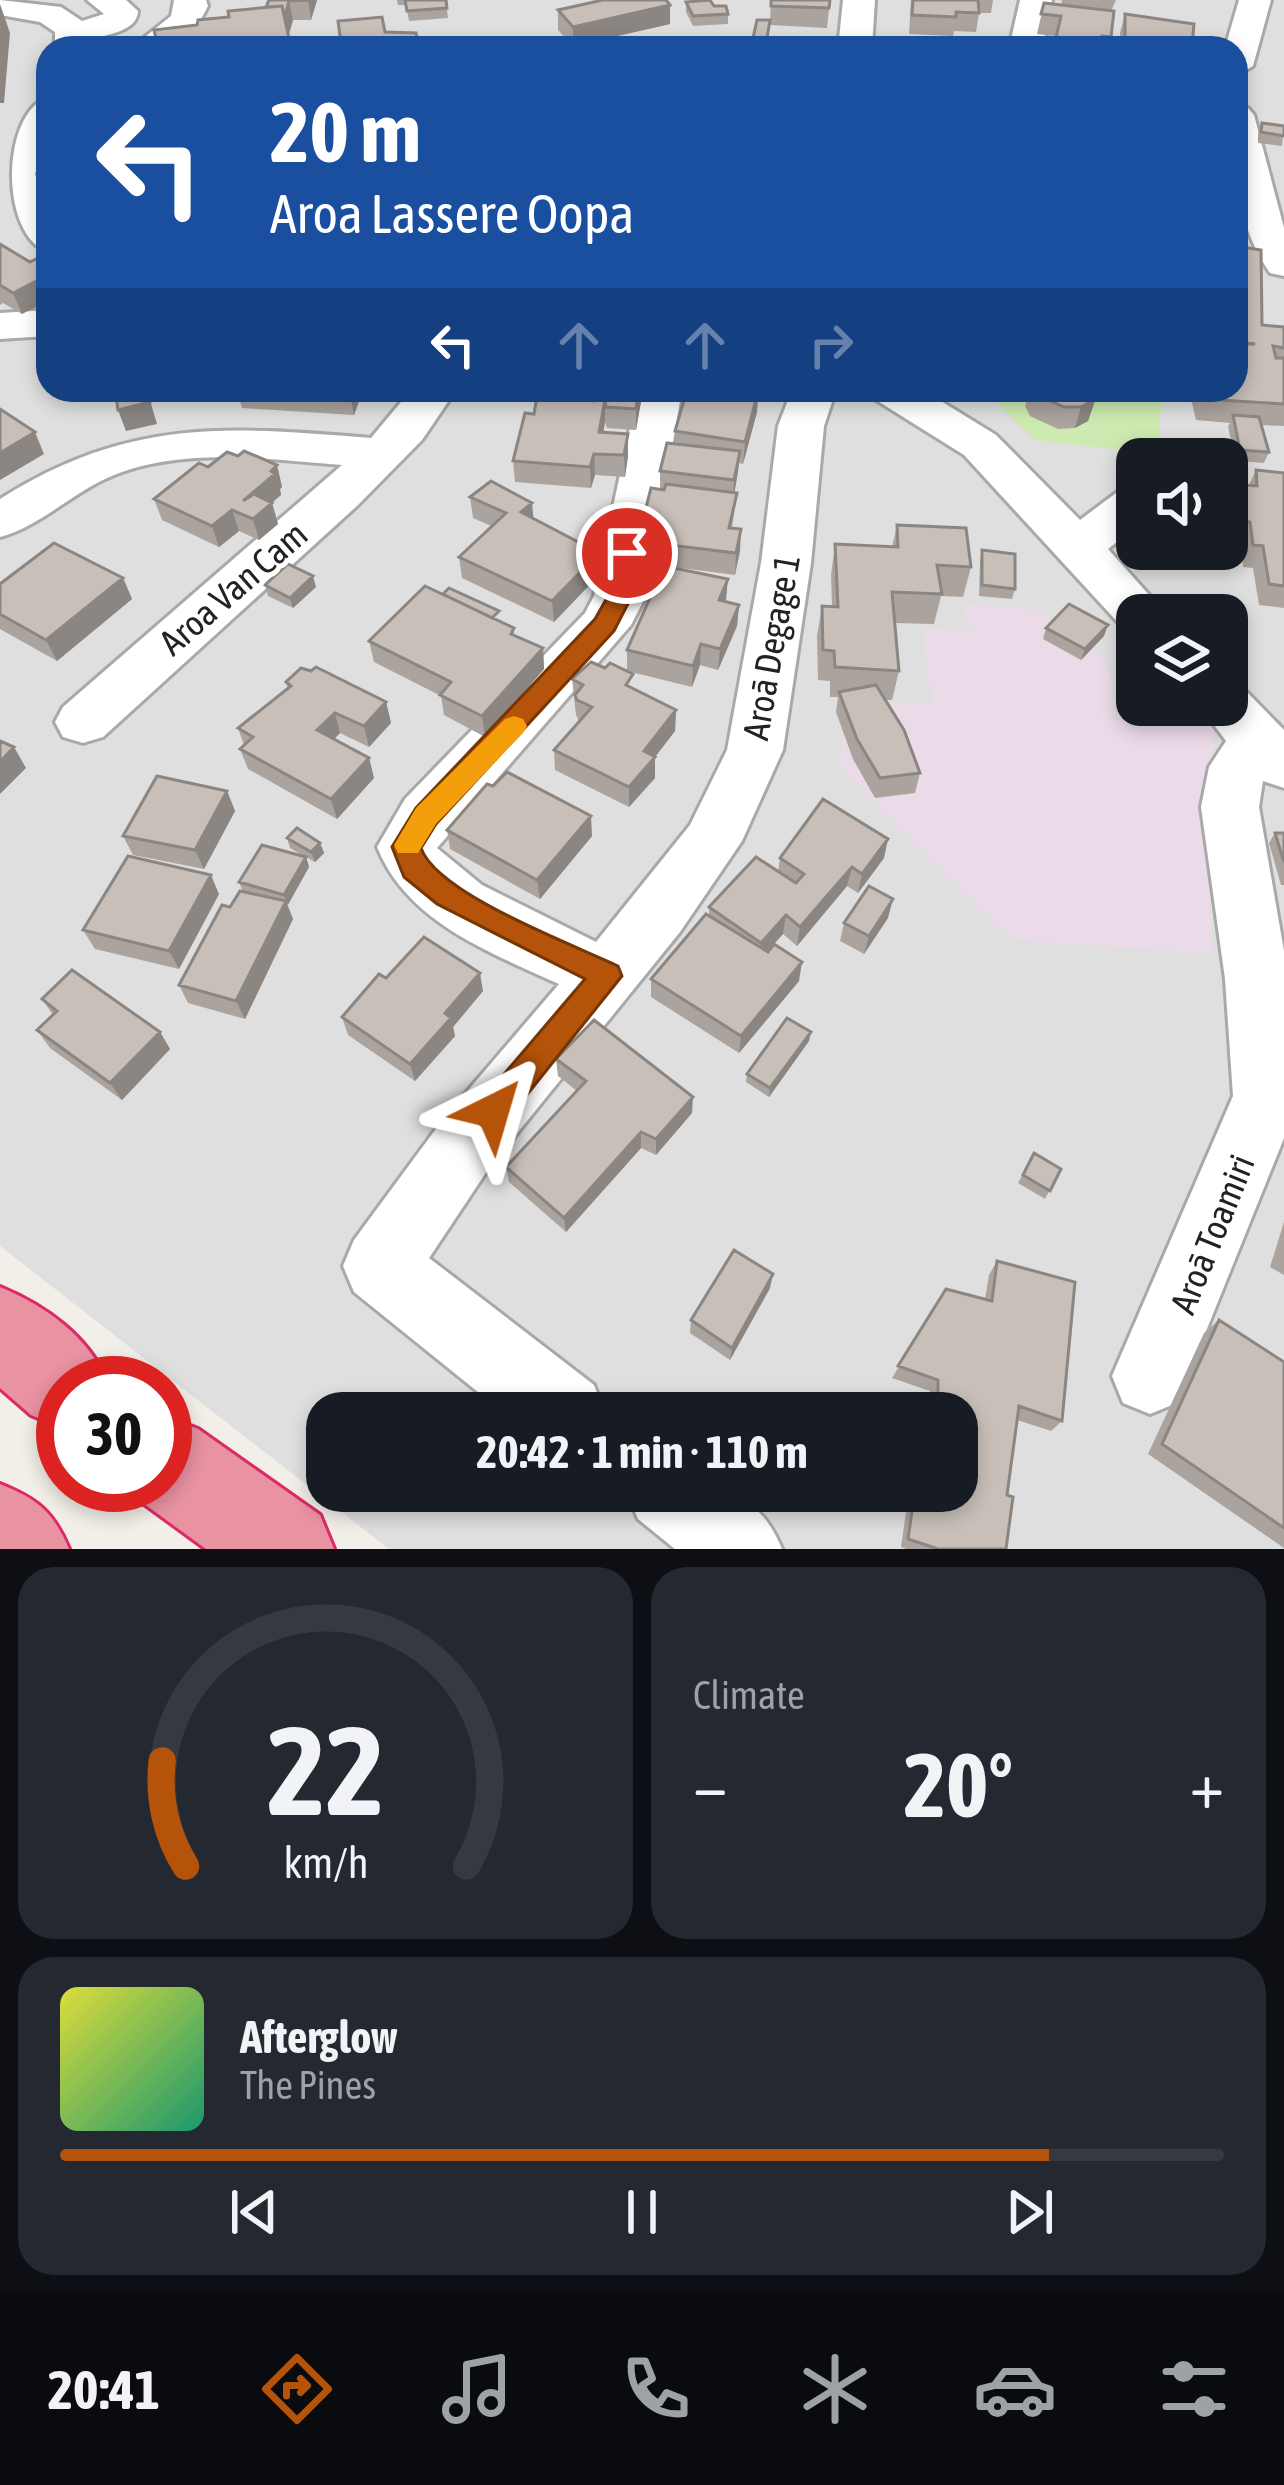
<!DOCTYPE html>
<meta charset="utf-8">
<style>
:root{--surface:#171b24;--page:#242831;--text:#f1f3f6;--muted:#9ea1a6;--line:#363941;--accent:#b45309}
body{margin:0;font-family:"Asap Condensed",sans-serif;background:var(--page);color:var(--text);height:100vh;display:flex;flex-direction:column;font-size:45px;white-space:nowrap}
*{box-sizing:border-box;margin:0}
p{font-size:39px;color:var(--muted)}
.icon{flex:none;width:66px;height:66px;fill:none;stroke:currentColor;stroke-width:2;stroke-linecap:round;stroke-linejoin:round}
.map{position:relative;height:1549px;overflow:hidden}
.details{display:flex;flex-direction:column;gap:18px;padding:18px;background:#0d0f14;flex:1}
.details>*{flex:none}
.banner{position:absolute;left:36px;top:36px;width:1212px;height:366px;border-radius:36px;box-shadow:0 6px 18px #0003;background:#1a4fa0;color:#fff;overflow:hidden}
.buttons{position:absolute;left:1116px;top:438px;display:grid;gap:24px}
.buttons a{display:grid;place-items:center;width:132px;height:132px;border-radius:24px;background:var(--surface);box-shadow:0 6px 18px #0003;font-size:60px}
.speed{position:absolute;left:36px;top:1356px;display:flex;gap:24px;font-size:60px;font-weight:700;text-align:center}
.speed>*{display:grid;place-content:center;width:156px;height:156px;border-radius:50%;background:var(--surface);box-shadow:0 6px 18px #0003;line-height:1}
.speed .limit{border:18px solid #d22;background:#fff;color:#111}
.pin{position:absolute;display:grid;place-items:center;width:102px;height:102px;color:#fff;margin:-51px;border:6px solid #fff;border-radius:50%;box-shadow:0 3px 12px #0007}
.me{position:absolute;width:132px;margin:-66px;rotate:40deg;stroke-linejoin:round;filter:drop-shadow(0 0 9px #0008)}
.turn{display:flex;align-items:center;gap:42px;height:252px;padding:0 36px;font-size:54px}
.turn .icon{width:156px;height:156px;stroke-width:2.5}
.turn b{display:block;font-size:84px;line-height:102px}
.lanes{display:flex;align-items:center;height:114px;padding:0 36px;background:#0003;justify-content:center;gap:60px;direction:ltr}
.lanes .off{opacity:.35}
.big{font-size:90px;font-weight:700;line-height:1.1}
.details .widget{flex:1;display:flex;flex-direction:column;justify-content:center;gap:18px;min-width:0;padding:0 42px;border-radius:36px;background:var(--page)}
.details .dial{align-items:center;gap:0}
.dial svg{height:312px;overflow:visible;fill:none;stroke:var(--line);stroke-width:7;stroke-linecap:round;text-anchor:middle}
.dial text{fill:var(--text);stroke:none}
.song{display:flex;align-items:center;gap:36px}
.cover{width:144px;height:144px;border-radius:18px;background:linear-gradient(135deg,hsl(60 70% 55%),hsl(160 70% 35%))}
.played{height:12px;border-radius:6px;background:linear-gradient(90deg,var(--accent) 85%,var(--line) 85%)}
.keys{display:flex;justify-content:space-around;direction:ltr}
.heat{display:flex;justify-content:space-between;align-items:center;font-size:66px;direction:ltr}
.details .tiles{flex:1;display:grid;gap:18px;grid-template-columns:1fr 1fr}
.widget:last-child{grid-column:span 2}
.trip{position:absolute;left:306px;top:1392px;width:672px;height:120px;border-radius:36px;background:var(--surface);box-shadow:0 6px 18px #0003;font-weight:700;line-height:120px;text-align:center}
.menu{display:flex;height:192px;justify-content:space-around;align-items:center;background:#090b0e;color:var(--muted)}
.menu .icon{width:84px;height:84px}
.menu .active{color:var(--accent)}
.menu b{font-size:54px;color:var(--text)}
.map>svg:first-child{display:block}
.residential{fill:#e0dfdf;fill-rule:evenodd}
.industrial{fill:#ebdbe8}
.grass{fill:#cdebb0}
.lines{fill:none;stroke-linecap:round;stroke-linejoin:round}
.minor-casing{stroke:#a9a9a9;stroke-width:6}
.highway-casing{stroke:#dc2a67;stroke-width:6}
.minor{fill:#fff;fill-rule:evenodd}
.highway{fill:#e892a2;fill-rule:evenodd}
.wall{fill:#aba49e}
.shaded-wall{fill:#8b8681}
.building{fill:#c7bfb8;stroke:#8b8681;stroke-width:3}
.route{fill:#b45309;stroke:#753606;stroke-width:3}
.slow{fill:#f59e0b}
.labels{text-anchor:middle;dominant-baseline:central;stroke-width:10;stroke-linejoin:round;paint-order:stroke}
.street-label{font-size:36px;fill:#222;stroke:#fff}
</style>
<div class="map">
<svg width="1284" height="1549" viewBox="0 0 1284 1549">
<rect width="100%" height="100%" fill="#f2efe9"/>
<path class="residential" d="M0,0h1284v1549h-895l-389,-303zM48,48h1188v342h-1188zM1137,459h90v90h-90zM1137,615h90v90h-90zM327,1413h630v78h-630z"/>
<path class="industrial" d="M962,604l78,7 70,57 5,52 98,6 -1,227 -200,-13 -173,-173 9,-61 84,-2 -9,-75 48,1z"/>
<path class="grass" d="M984,390h178l-4,64 -123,-14z"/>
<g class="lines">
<g class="minor-casing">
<path id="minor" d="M0,0l61,7 21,14 22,-7 -17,-14h39l12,11c-1,21 -31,23 -49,29v8h-34v-16l-15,-10 -40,-7z
M174,0h32l2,6c-17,36 -39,42 -77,42l40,-32z
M843,0h32l-3,48h-34z
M1020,0h32l-9,48h-34z
M1239,0h32l-18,66 -17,10v-28h-11z
M48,97v34l-13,43 13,43v35c-48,-16 -48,-138 0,-155z
M1236,104l12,4 6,7 30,113v48l-14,-3c-37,-53 -34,-106 -34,-169z
M48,310v26l-48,3v-26z
M411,390h45l-34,50 -64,65 -255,232 -20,6 -20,-6 -8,-15 8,-15 279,-242c-75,-6 -166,-19 -237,14 -36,17 -67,48 -105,58v-38c128,-81 226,-73 371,-61z
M638,390h44l-36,206 -15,29 -194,223 45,37 114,57 94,-117 37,-75 34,-187 17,-137 14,-36h44l-12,36 -13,137 -28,187 -41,91 -62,91 -191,236 -60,90 165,127 11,28h-101l-150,-121 -11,-26 11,-26 87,-118 118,-138c-70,-32 -152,-62 -182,-137l28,-48 180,-186 9,-17z
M870,390h53l73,45 84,85 40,-30 17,-5v41l-29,23 59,66h-30v17l-14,-4 -159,-173 -88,-55z
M1227,685l18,5 39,40v58l-21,-7 -4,26 25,144v187l-107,265 -27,11 -27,-11 -11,-27 121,-280 -8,-117 -24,-172 8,-40 17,-26 -27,-36h28z
M626,1491c70,0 125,-18 156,58h-107l-37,-30z"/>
</g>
<g class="highway-casing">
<path id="highway" d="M0,1287c46,19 89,50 108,96h-45v45l-32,-13 -31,-27z
M165,1416l33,13 122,86 14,34h-128l-74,-54 -4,-10h37z
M0,1484c37,15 53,27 69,65h-69z"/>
</g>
<use href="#minor" class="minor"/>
<use href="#highway" class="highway"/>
</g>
<path class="wall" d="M269,0h48l-6,20h-18l-4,15 -133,3 110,-31z
M397,0h49l2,18 -39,3 -3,-16h-8z
M771,0h59l-3,28 -57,-3 -4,23h-15l1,-5 18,-23z
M911,0h82l-2,13h-12l-3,19 -22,-1 -1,5 -44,-2z
M1062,0h54l-5,11v26l-3,11h-54l2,-12 -19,-2 7,-31 17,2z
M686,2l28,4 14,8v10l-35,2 -7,-14z
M558,10l112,14 -97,22 -15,-16z
M1125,14l69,10 -2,24h-72v-15z
M338,21l47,11 34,16h-77z
M1262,123l22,3 -2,20 -24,-3v-9z
M0,244l30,18 -8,52 -19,-11 -3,2z
M1236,246l26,79 22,2v99l-23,-1 8,27 -5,11 -24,-2 -5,12 -8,-1v-13h-31l-1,-5 4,-11 33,2 -4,-19 2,-3 -34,-3 -7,-30h47z
M237,390h126l-9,25 -112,-7z
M455,390h103l-2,8 14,1 -1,-9h74l-7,40 -29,-2 -2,-6 -2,11 25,1v22l-3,21 -30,-2 -4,13 -76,-6 -2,-21 21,-47 2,-14 -81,-7z
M1030,390h67l1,2 -10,29 -13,7 -17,1 -28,-13 -5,-10z
M758,391l-1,21 -14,52 -4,-1 -5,30h3l-5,35 9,1 -6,46 -70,-9 61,36 13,3 -2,21 -19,44 -18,-5 -8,22 -65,-16v-21l37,-84 -11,-2v-14l-12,-2v-21l19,-38v-18l15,-27v-13z
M277,465l5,22 -2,2 1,6 -9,8 6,21 -19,16 -20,-9 -20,16 -57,-27 -8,-21 54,-32z
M1256,470l28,3v135l-25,-3 -6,-37 -10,-1 -3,-24 -13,-3v-56l22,1z
M470,497l129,56 1,21 -46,48 -92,-44 -3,-21 32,-31 -18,-8z
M897,525l74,42 -8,30 -22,-1 -7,28 -39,-1 4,48 -7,29h-6l34,73 -5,20 -40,5 -22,-39 -17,-47 2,-15h-8v-16l-12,-1 -1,-44 5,-30 10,1 -1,-32 4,-31 57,3z
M982,550l33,39 -3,10 -33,-3 1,-35z
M123,578l9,21 -75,62 -57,-32v-45z
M265,585l51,2 -23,21 -25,-12z
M500,622l14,6v8l29,12 1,21 -59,68 -41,-22 -3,-19 -67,-34 -5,-21z
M1046,628l58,8 -23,24 -38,-21z
M572,679l61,9 43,22 -1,21 -20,26v21l-26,29 -74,-37 -1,-20 25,-29 -3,-6z
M286,682l100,20 5,21 -22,24 -29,-14 -6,6 35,19 5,20 -37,41 -89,-50 -8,-20 4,-4 -6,-17 50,-39z
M227,791l8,20 -31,58 -71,-14 -10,-19z
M447,830l145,6 -52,63 -90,-50z
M1275,833h9v52h-3l-12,-42z
M287,838l33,5 4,10 -9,9 -9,-5 3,10 -22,38 6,14 -48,100 -57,-16 -9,-18 51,-78 13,-15 -4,-10 66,-25 -15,-9z
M780,858h104l-26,35 -11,-7 -50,60 -14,-12 -9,10 25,37 -60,72 -88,-56v-18l58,-64v-8l69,-35z
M219,894l-40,75 -84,-20 -12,-19z
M888,918l-24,36 -24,-13 4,-18z
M386,978l97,13 -30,36 2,9 -40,45 -67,-46 -6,-18z
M42,999l118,33 10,17 -48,51 -72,-52 -13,-18 16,-15z
M809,1041l-40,56 -23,-15 1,-8z
M556,1059l136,54 -36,42 -15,-7 -75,84 -57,-50 -3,-15 71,-76 -19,-15z
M1034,1153l27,16 -16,30 -27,-16z
M1284,1222v53l-14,-8z
M997,1261l65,160 -11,10 -34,-11 -10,75 -1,54h-100l-5,-2 8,-56h48v-78h-27v-22l-38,-13 54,-89 39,10 4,-24z
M770,1288l-40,72 -40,-27 1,-13z
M1219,1320l65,42v186l-136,-94 56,-121z"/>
<path class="shaded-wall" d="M308,0h9l-6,20z
M289,1l4,19 -5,16 -4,-19z
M0,4l10,29 -6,70h-4z
M670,5v19l-97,22v-19z
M48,275v26l-26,13 -9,-21z
M90,390h50l-47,10z
M147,390l10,34 -31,7 -8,-21z
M351,390h12l-9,25 -4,-21z
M639,390h4l-7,40v-21z
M758,391l-1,21 -14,52 2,-22z
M1098,392l-10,29 -13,7 6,-21z
M605,400v22l-5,32 -1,-22z
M35,432l9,22 -44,26v-27z
M628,434v22l-3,21 -1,-22z
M740,451l-2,21 -5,29 1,-21z
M594,454l1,21 -4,13 -1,-21z
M277,465l5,22 -2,2 1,6 -17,14 8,-6 6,21 -19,16 -6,-21 -10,-18z
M532,503l2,21 -13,-12z
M232,510l7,21 -20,16 -7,-21z
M741,529l-1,22 -5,24 1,-22z
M599,553l1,21 -46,48 -2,-21z
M313,576l3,11 -23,21 -3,-10z
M123,578l9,21 -75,62 -11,-21z
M728,579l-2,21 -9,21 2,-21z
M739,605l-2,21 -19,44 2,-21z
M1108,625l-4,11 -23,24 4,-11z
M701,644l-1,21 -8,22 1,-21z
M543,648l1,21 -59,68 -3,-21z
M386,702l5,21 -22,24 -5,-21z
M676,710l-1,21 -20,26v21l-26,29v-20l15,-36z
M335,713l5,20 -17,17 -6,-20z
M14,747l12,21 -26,26v-32z
M369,758l5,20 -37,41 -6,-20z
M227,791l8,20 -31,58 -9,-19z
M591,816l1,20 -52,63 -3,-19z
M888,839l-4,19 -26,35 4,-19z
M320,843l4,10 -9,9 -4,-10z
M306,857l3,10 -21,38 -4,-10z
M852,867l-5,19 -50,60 3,-19z
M211,875l8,19 -40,75 -10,-18z
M893,899l-5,19 -24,36 5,-18z
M286,901l7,18 -48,100 -9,-18z
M786,915l-3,19 -25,27 3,-18z
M802,962l-3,19 -60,72 2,-17z
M480,973l3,18 -30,36 2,9 -40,45 -5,-17 35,-51z
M160,1032l10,17 -48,51 -12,-17z
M811,1032l-2,9 -40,56 1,-9z
M693,1097l-1,16 -36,42v-16z
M641,1132v16l-75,84 -2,-14z
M773,1274l-3,14 -40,72 2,-12z"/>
<path class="building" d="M269,0h39l-19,1 -4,15 -3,-10 -16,1z
M405,0h41l1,8 -40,3z
M603,0h63l4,5 -97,22 -15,-17z
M710,0l4,6h12l2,8 -35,2 -7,-14z
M771,0h59l-1,8 -58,-2z
M913,0h65l1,13 -23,-1v5l-44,-2z
M1044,3l70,8 -3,26 -9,-1 -1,7 -45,-5 5,-22 -20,-2z
M282,6l9,42h-161l9,-7 17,-3 -2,-8 43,-5 1,-5 31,-3 -1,-6z
M1125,14l69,10 -2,22 -67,-2z
M382,17l3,15 31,1 3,15h-30l-2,-9 -46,4 -3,-22z
M757,20h13l-4,24 -14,-1z
M1262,123l22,3v10l-23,-4z
M0,244l30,18 8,-4 10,7v10l-35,18 -13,-8z
M1236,246l25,4 1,75 22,2v21l-11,-2 3,12h8v46l-80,-5 -2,-9h34v-46h19l-19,-2z
M115,390h31l4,12 -32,8z
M292,390h59l-1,4z
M595,390h44l-3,19 -30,-2 -1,-7 -6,32 29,2 -4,21 -30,-1 -4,13 -77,-6 12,-48 9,1 3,-18 57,5z
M687,390l71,1 -13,51 -70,-11z
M1034,390h63l1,2 -3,7 -14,8h-17l-28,-13z
M0,409l35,23 -35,21z
M1233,415l26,2 10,35 -29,-2z
M667,443l73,8 -6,29 -74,-9z
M1199,443l38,3 3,16 -13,-1v-2h-24z
M244,451l33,14 -6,6 4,3 -32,27 11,-7 18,9 -19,16 -21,-9 -20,16 -58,-27 45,-36 9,4 19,-15 11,4z
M1256,470l28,3v113l-15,-2 -6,-38 -10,-1 -3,-23 -20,-4 -3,-34 30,2z
M491,481l41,22 -11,9 78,41 -47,48 -93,-44 47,-44 -36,-16z
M666,484l71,9 -8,35 12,1 -5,24 -83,-10 4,-14 -16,-2 10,-39 13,2z
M897,525l69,3 5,39 -34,-2 5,29 -50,-2 7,79 -64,-4 -1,-16 -11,-1 -1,-44 16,1 -3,-63 63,3z
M54,543l69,35 -77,62 -46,-26v-30z
M982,550l33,4v35l-33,-4z
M288,564l25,12 -23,22 -25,-13z
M664,566l64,13 -9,21 20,5 -19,44 -19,-5 -8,22 -66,-16z
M425,586l89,42 -3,6 32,14 -61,68 -42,-21 11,-13 -82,-41z
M449,588l50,23 -7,7 -49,-24z
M1069,604l39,21 -23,24 -39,-21z
M591,662l14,6 5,-5 23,11 -7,11 50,25 -32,41 11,6 -26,30 -75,-37 38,-43 -15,-7 -2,-5 8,-10 -11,-6z
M316,667l70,35 -22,24 -29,-13 -18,17 52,28 -38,41 -91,-50 13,-12 -15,-9 53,-42 -5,-4 15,-14 10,3z
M876,685l28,45 16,43 -40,5 -23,-39 -18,-47z
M0,741l14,6 -14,15z
M507,772l84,44 -54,64 -90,-50 40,-46 6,2z
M157,776l70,15 -32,59 -72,-14z
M823,799l65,40 -26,35 -10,-7 -52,60 -14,-12 -25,28 -52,-36 47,-50 40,26 8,-9 -24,-16z
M297,828l23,15 -9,9 -24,-14z
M1275,833h9v29z
M262,845l44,12 -22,38 -45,-13z
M128,856l83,19 -42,76 -86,-21z
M869,886l24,13 -24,37 -25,-13z
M240,891l46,10 -50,100 -57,-16 43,-80 8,2z
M706,914l62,38 6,-8 28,18 -61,74 -90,-57z
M424,937l56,36 -35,40 6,5 -41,46 -68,-47 37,-43 7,4z
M72,970l88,62 -50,51 -73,-53 20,-19 -15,-12z
M787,1018l24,14 -41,56 -23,-14z
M594,1020l99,77 -37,42 -15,-7 -77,86 -58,-51 80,-86 -30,-22z
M1034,1153l27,16 -11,22 -27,-16z
M734,1250l39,24 -41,74 -41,-28z
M997,1261l78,21 -13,139 -43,-15 -12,89 6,2 -7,52h-68l-30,-10 7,-48h42v-78h-19v-33l-40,-14 48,-77 46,12z
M1219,1320l65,42v166l-122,-84z"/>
<path class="route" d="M627,545l12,8 -7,43 -18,35 -178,193 -15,24c16,46 151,96 197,118l4,10 -117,146 -12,5 -11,-5 -5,-11 5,-11 103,-121 -148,-75 -33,-27 -12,-30 24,-39 179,-189 13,-23 7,-43z"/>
<path class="slow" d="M514,716l9,3 4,7 -4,7 -87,91 -18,29h-20l-4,-8 22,-37 89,-89z"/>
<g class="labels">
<g class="street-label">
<text transform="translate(233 588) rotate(-41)">Aroa Van Cam</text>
<text transform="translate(771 647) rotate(-80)">Aroā Degage 1</text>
<text transform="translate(1212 1234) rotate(-68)">Aroā Toamiri</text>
</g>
</g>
</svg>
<div class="buttons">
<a><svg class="icon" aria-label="sound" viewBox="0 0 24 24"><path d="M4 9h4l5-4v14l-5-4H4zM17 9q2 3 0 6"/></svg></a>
<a><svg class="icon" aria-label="layers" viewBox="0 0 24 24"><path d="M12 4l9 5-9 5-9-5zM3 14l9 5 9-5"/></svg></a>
</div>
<div class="speed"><div class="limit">30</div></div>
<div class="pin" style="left:627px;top:553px;background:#d93025"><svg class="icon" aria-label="arrive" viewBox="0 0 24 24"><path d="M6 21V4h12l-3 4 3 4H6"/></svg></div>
<svg class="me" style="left:493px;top:1111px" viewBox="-20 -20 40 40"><path d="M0-17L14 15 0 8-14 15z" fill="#b45309" stroke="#fff" stroke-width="4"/></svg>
<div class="trip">20:42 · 1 min · 110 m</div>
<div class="banner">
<div class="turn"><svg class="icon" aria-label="left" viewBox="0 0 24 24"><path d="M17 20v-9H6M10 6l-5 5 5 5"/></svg><div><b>20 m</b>Aroa Lassere Oopa</div></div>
<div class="lanes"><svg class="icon" aria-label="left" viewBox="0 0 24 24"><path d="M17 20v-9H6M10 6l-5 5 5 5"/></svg><svg class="icon off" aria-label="ahead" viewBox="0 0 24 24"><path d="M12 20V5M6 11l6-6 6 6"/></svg><svg class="icon off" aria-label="ahead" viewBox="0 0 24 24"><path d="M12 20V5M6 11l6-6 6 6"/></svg><svg class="icon off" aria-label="right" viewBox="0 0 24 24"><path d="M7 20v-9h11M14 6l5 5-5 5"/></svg></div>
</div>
</div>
<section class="details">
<div class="tiles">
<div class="widget dial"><svg viewBox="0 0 100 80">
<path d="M14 69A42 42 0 1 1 86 69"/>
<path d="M14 69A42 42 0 0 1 8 42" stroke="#b45309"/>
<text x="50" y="56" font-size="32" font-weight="700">22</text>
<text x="50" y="72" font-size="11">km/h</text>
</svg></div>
<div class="widget"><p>Climate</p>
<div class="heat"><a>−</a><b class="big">20°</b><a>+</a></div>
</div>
<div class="widget">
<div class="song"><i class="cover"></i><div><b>Afterglow</b><p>The Pines</p></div></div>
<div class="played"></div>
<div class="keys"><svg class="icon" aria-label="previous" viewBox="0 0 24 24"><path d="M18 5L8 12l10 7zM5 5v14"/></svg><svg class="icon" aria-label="pause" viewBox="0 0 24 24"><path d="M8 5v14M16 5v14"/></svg><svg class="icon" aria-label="next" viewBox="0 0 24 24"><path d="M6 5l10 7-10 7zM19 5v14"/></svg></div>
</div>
</div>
</section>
<nav class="menu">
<b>20:41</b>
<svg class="icon active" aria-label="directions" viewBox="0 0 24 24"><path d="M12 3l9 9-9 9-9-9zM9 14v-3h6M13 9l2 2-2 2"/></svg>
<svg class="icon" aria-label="music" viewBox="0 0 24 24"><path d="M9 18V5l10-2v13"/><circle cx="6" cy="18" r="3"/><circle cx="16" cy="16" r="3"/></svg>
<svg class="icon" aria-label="phone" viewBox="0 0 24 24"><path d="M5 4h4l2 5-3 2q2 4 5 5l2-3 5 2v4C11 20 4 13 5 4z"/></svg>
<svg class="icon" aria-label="climate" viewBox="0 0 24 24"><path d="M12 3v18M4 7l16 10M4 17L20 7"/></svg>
<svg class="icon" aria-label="car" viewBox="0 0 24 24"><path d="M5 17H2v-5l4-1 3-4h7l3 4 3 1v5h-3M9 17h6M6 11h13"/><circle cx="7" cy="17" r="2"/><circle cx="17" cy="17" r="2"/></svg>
<svg class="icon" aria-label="filters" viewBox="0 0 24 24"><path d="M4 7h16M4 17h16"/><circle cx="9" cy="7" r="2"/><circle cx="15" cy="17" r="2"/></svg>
</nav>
